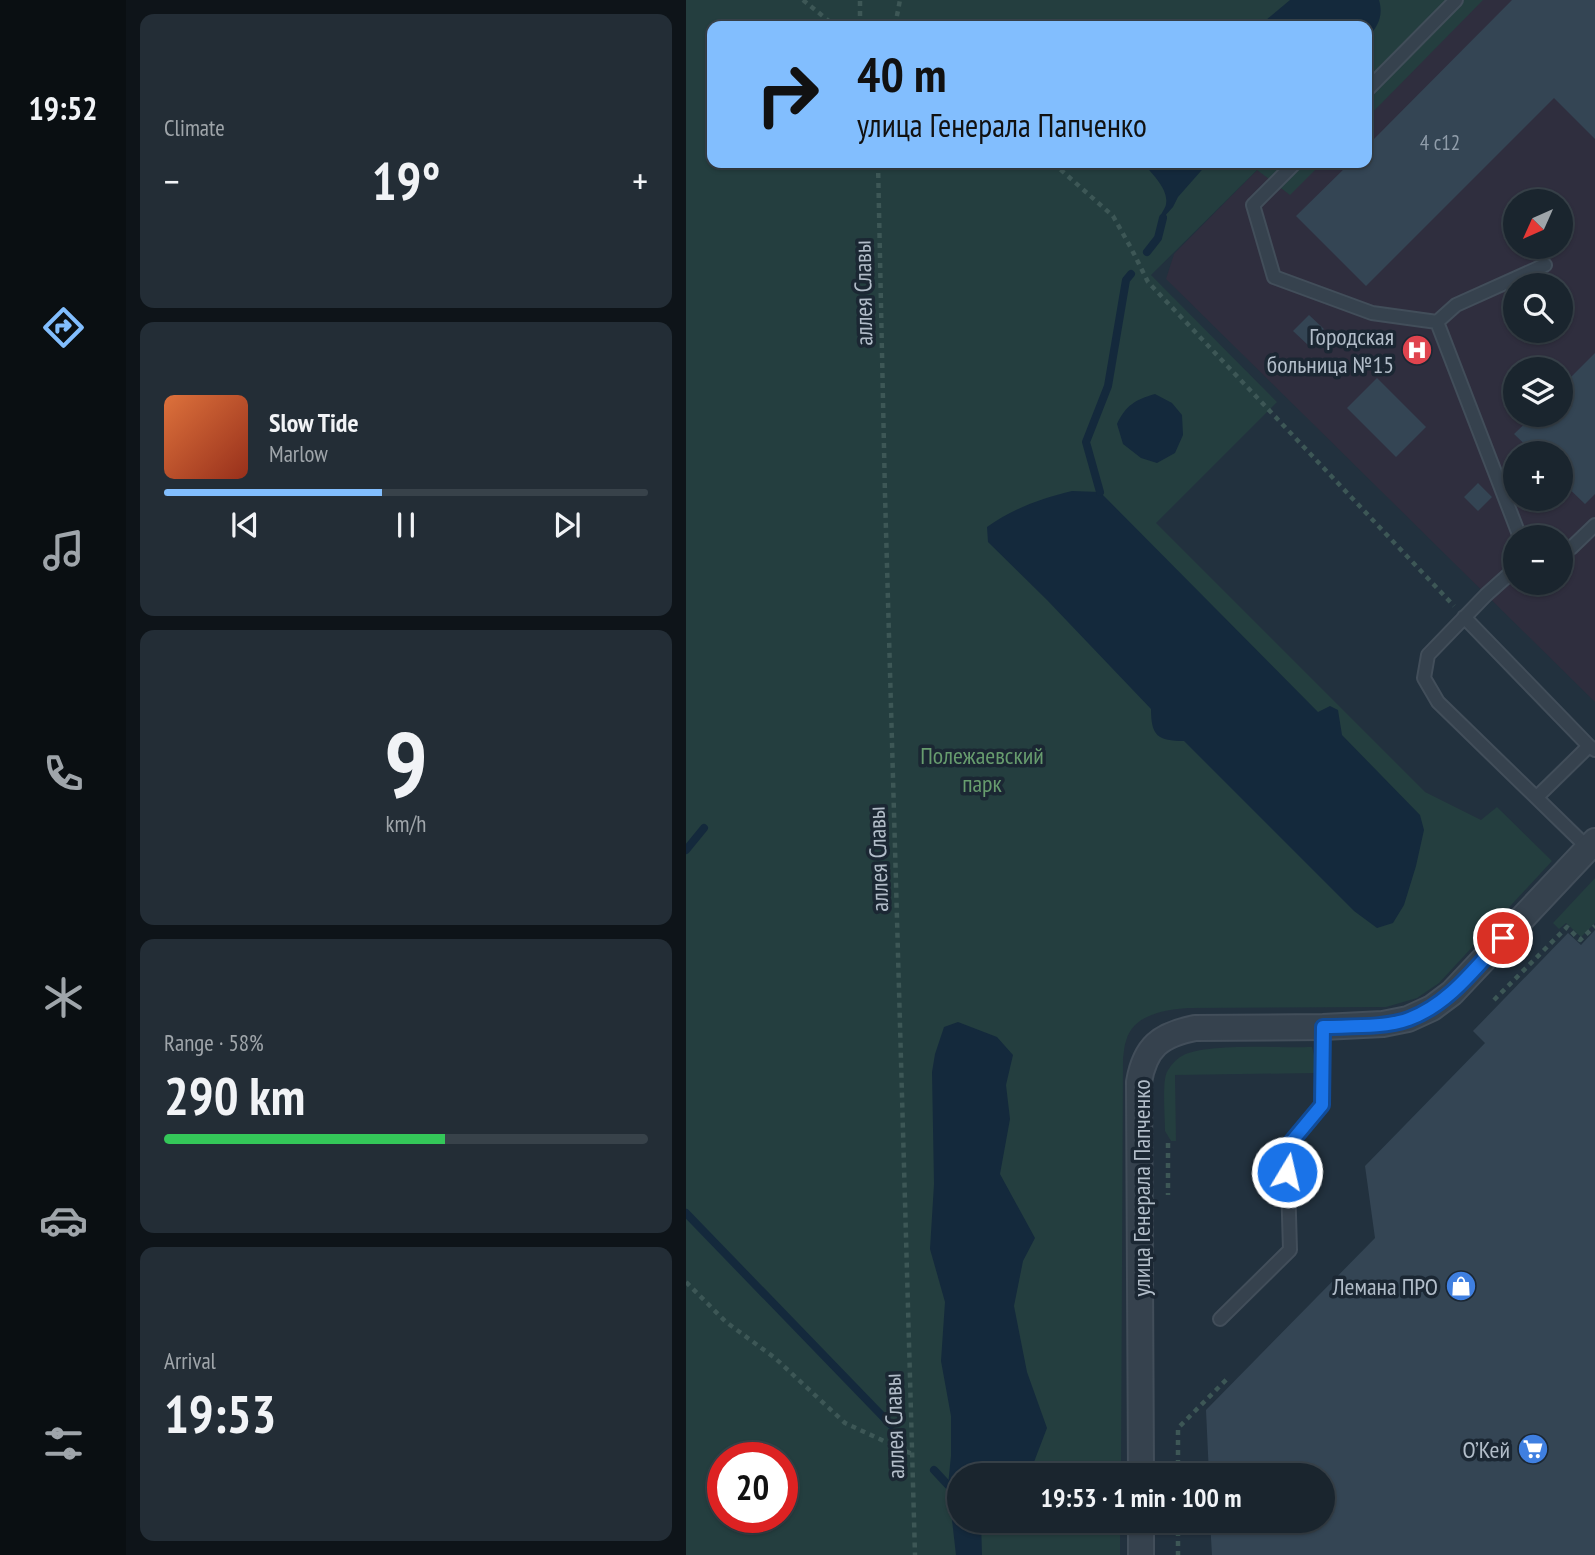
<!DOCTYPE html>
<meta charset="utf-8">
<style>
:root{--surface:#1a252e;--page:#232d36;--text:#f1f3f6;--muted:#9fa5aa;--line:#38424a;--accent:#82befe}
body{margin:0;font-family:"PT Sans Narrow",sans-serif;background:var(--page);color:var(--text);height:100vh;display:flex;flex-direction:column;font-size:26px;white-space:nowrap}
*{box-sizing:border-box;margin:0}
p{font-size:23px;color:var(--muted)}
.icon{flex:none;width:38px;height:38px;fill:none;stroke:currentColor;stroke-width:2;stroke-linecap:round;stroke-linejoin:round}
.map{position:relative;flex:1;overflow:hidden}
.side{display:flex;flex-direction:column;gap:14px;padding:14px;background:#0e1419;width:560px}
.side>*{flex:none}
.guide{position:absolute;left:21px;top:21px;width:665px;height:147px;border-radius:14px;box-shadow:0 2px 5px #0004,0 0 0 2px var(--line);background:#82befe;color:#111;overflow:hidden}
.needle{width:46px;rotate:225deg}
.fabs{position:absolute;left:817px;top:189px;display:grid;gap:14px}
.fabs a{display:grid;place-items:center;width:70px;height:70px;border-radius:50%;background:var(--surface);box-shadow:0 2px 5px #0004,0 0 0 2px var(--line);font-size:35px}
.speed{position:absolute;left:21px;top:1442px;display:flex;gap:14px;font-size:35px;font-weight:700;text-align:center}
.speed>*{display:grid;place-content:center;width:91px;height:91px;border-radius:50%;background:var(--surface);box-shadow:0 2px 5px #0004,0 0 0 2px var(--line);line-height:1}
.speed .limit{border:10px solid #d22;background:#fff;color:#111}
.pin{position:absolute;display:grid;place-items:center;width:60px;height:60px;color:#fff;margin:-30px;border:4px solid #fff;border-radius:50%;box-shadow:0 2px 7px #0007}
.me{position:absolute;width:77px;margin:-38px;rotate:9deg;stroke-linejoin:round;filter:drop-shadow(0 0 5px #0008)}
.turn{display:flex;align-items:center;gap:24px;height:147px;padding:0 35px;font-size:32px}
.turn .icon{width:91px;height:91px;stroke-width:2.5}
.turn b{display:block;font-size:49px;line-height:60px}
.big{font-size:52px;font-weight:600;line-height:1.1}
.side .card{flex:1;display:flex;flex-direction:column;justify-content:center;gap:10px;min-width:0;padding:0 24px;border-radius:14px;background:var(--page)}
.side .dial{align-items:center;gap:0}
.dial b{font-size:91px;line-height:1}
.song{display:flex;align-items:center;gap:21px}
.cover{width:84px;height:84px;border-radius:10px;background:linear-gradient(135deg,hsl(20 70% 55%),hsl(10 70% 35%))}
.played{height:7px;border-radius:4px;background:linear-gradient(90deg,var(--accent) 45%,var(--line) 45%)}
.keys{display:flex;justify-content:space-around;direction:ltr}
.heat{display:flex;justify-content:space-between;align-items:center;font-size:38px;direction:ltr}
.charge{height:10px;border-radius:5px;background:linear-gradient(90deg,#34c759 58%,var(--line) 0)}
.trip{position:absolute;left:261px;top:1463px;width:388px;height:70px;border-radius:35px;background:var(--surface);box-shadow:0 2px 5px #0004,0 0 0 2px var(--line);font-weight:600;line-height:70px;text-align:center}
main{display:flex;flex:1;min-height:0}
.menu{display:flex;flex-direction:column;width:126px;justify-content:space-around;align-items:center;background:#0a0f12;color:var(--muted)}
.menu .icon{width:49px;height:49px}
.menu .active{color:var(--accent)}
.menu b{font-size:32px;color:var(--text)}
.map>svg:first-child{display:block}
.medical{fill:#2f2e3e;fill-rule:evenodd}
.green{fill:#243e3f;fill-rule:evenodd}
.water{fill:#14293c}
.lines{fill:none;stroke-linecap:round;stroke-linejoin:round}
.stream{stroke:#14293c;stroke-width:8}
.building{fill:#344554}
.service-casing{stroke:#424e5a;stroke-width:16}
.minor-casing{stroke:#424e5a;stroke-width:28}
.path{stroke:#3d5756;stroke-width:4.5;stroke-dasharray:5 5;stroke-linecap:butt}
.service{stroke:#36424e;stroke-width:12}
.minor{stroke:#36424e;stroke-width:24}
.route-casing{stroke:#114b97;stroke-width:18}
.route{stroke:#1a73e8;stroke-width:12}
.labels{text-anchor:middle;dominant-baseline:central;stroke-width:7;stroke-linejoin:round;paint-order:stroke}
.number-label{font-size:21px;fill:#909daa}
.street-label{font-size:24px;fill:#b2bdc9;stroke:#1b2733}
.poi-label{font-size:24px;fill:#b2bdc9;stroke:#1b2733;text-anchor:end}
.park-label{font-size:24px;fill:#679c6e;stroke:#1b2733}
</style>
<main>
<nav class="menu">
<b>19:52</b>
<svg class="icon active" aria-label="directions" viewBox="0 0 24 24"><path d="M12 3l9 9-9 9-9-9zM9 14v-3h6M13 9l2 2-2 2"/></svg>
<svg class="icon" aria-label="music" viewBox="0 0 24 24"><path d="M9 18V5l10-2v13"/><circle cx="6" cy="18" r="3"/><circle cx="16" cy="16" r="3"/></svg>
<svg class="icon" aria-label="phone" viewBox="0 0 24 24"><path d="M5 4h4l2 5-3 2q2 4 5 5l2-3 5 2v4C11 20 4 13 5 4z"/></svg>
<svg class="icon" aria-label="climate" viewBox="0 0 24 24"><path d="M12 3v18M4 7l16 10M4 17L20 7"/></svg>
<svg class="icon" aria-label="car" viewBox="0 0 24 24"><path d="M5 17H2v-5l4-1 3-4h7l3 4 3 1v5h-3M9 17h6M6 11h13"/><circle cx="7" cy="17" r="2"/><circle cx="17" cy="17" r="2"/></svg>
<svg class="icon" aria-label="filters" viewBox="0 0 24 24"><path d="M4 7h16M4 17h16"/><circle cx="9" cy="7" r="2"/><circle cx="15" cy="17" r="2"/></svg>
</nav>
<section class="side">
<div class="card"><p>Climate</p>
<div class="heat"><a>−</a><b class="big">19°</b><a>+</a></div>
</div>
<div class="card">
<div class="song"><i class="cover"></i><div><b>Slow Tide</b><p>Marlow</p></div></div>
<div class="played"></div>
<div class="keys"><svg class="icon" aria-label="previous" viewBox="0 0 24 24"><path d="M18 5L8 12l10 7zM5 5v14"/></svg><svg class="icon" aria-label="pause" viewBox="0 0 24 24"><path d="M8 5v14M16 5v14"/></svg><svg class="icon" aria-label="next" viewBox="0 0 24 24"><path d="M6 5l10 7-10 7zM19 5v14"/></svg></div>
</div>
<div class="card dial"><b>9</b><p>km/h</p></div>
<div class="card"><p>Range · 58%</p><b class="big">290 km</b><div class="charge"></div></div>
<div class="card"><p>Arrival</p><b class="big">19:53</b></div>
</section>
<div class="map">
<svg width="909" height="1555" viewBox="0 0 909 1555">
<rect width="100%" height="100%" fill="#22313e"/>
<path class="medical" d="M740,0h169v702l-429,-423 8,-25 90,-91h103v-103zM830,201h45v46h-45zM830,285h45v46h-45zM830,369h45v46h-45zM830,453h45v46h-45zM830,537h45v46h-45z"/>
<path class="green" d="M0,0h797l-116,118v-92h-655v137h610l-32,32 -33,-25 -106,105 126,127 -121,121 269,269 56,28 16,-13 55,54 -113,122 -22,15 -31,9 -198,1c-23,2 -55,6 -62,33 -2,5 -2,11 -3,17l-2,417h-162v46h161v34h-434zM37,1458h59v59h-59z
M909,878v45l-14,14 -15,-14 -7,6 -6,-6z
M626,1047l2,8 1,18 -140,2 1,66h-5l-6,-10c0,-13 -3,-50 2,-59 3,-6 9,-13 15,-16 21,-13 102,-8 130,-9z"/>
<path class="water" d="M604,0h89c5,17 -2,27 -12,39v-13h-108z
M457,163h65l-30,34 -5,10 -10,11 -2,-3c1,-3 5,-8 5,-11 3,-15 -15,-31 -23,-41z
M469,394l17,9 10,12 1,20 -8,18 -18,10 -16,-5 -18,-14 -6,-20c9,-19 18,-24 38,-30z
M386,491l28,1 218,220 12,-6 8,4 4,25 78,80 4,15 -8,36 -12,39 -11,18 -16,5 -23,-17 -170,-170c-26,0 -33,-5 -33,-32l-104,-109 -59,-58 -1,-15c25,-18 55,-29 85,-36z
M272,1022l39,15 16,18 -7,30 4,34 -10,55 35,64 -12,23 -9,45 13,66 20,56 -13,34 -20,13h-55v46h22l1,34h-26l-8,-70 3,-29v-40l-10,-55 4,-59 -15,-53 4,-65 -2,-112 3,-18 9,-27z"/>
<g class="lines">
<path class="stream" d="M461,252l11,-14 5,-20
M414,492l-14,-50 22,-56 18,-106 5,-6
M0,850l18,-22
M0,1213l205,212
M248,1470l14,15"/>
</g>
<path class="building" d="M826,0h83v139l-41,-41 -188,188 -70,-70 54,-53h17v-17z
M623,315l15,14 -16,16 -15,-14z
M909,353v141l-10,10 -24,-23v-28h-27l-20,-19 20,-19h27v-28z
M691,378l49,49 -30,30 -49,-49z
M792,483l14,14 -14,14 -14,-14z
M909,930v625h-383l-2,-34h113v-46h-114l-3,-65 169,-172 -10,-72 120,-123 -12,-12 95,-98 13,12z"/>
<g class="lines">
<g class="service-casing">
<path id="service" d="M681,90l89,-90
M609,163l-42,42 21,72 98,36 65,9 83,215
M751,322l19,-17 89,-40
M875,550l10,-2 24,-23
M830,568l-30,27 -58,60 -4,23 14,24 150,146
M778,617l125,129 6,4
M851,797l52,-51
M534,1319l70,-69 -3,-103 35,-42 1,-78"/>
</g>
<g class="minor-casing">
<path id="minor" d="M455,1475l-2,-393c6,-35 21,-47 56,-54l128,-1 60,-3 25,-5 24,-11 20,-15 143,-152
M455,1521v34"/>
</g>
<path class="path" d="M117,0l32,26
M174,26v-26
M209,26l5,-26
M192,163l7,332 30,1060
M367,163l60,53 18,32 17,34 306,324
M808,1000l73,-73 13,13 15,-14
M482,1143v52
M0,1282l40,40 49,36 70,65 67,31
M492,1475v-47l51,-51
M492,1521v34"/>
<use href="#service" class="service"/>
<use href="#minor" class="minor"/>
</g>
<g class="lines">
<g class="route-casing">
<path id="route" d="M601,1172v-25l35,-42 1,-78c26,-1 62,1 86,-8 40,-15 66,-51 94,-81"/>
</g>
<use href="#route" class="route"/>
</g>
<defs>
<g id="hospital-disc" transform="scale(1.575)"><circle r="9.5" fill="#e0444e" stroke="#1b2733"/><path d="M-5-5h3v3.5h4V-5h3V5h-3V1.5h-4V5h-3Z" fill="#fff"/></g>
<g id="shop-disc" transform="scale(1.575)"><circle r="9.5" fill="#3f7fe0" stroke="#1b2733"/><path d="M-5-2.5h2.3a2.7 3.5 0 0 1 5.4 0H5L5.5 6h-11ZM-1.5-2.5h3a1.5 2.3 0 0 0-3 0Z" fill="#fff"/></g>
<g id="supermarket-disc" transform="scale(1.575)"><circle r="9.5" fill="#3f7fe0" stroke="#1b2733"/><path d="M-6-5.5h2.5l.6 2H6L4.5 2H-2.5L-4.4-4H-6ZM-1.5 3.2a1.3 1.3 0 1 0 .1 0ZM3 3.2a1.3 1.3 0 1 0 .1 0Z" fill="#fff"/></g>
</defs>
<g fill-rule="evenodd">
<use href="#hospital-disc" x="731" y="350"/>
<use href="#shop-disc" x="775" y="1286"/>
<use href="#supermarket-disc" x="847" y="1449"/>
</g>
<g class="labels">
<g class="number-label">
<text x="754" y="142">4 с12</text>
</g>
<g class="street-label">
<text transform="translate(177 293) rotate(-91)">аллея Славы</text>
<text transform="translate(192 859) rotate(-92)">аллея Славы</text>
<text transform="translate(455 1188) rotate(-90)">улица Генерала Папченко</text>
<text transform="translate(208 1426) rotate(-92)">аллея Славы</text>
</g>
<g class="poi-label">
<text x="708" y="336">Городская<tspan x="708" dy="28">больница №15</tspan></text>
<text x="752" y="1286">Лемана ПРО</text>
<text x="824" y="1449">О’Кей</text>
</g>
<g class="park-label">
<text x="296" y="755">Полежаевский<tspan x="296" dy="28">парк</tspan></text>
</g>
</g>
</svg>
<div class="fabs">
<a><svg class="needle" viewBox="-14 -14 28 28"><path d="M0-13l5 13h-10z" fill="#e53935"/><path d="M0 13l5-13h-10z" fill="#9fa5aa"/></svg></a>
<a><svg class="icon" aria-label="search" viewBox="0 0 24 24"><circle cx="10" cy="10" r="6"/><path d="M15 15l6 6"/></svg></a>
<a><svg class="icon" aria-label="layers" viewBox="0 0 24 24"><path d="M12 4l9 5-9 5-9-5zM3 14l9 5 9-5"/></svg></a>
<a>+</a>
<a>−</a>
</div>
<div class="speed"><div class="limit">20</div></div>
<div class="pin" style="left:817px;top:938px;background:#d93025"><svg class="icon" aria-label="arrive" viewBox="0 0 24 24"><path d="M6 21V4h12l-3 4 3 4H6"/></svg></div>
<svg class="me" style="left:601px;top:1172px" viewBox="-20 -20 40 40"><circle r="17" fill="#1a73e8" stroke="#fff" stroke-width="3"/><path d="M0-11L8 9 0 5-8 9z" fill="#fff"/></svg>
<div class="trip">19:53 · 1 min · 100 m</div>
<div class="guide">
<div class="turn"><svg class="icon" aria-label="right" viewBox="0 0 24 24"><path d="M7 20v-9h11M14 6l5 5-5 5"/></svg><div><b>40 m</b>улица Генерала Папченко</div></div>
</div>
</div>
</main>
